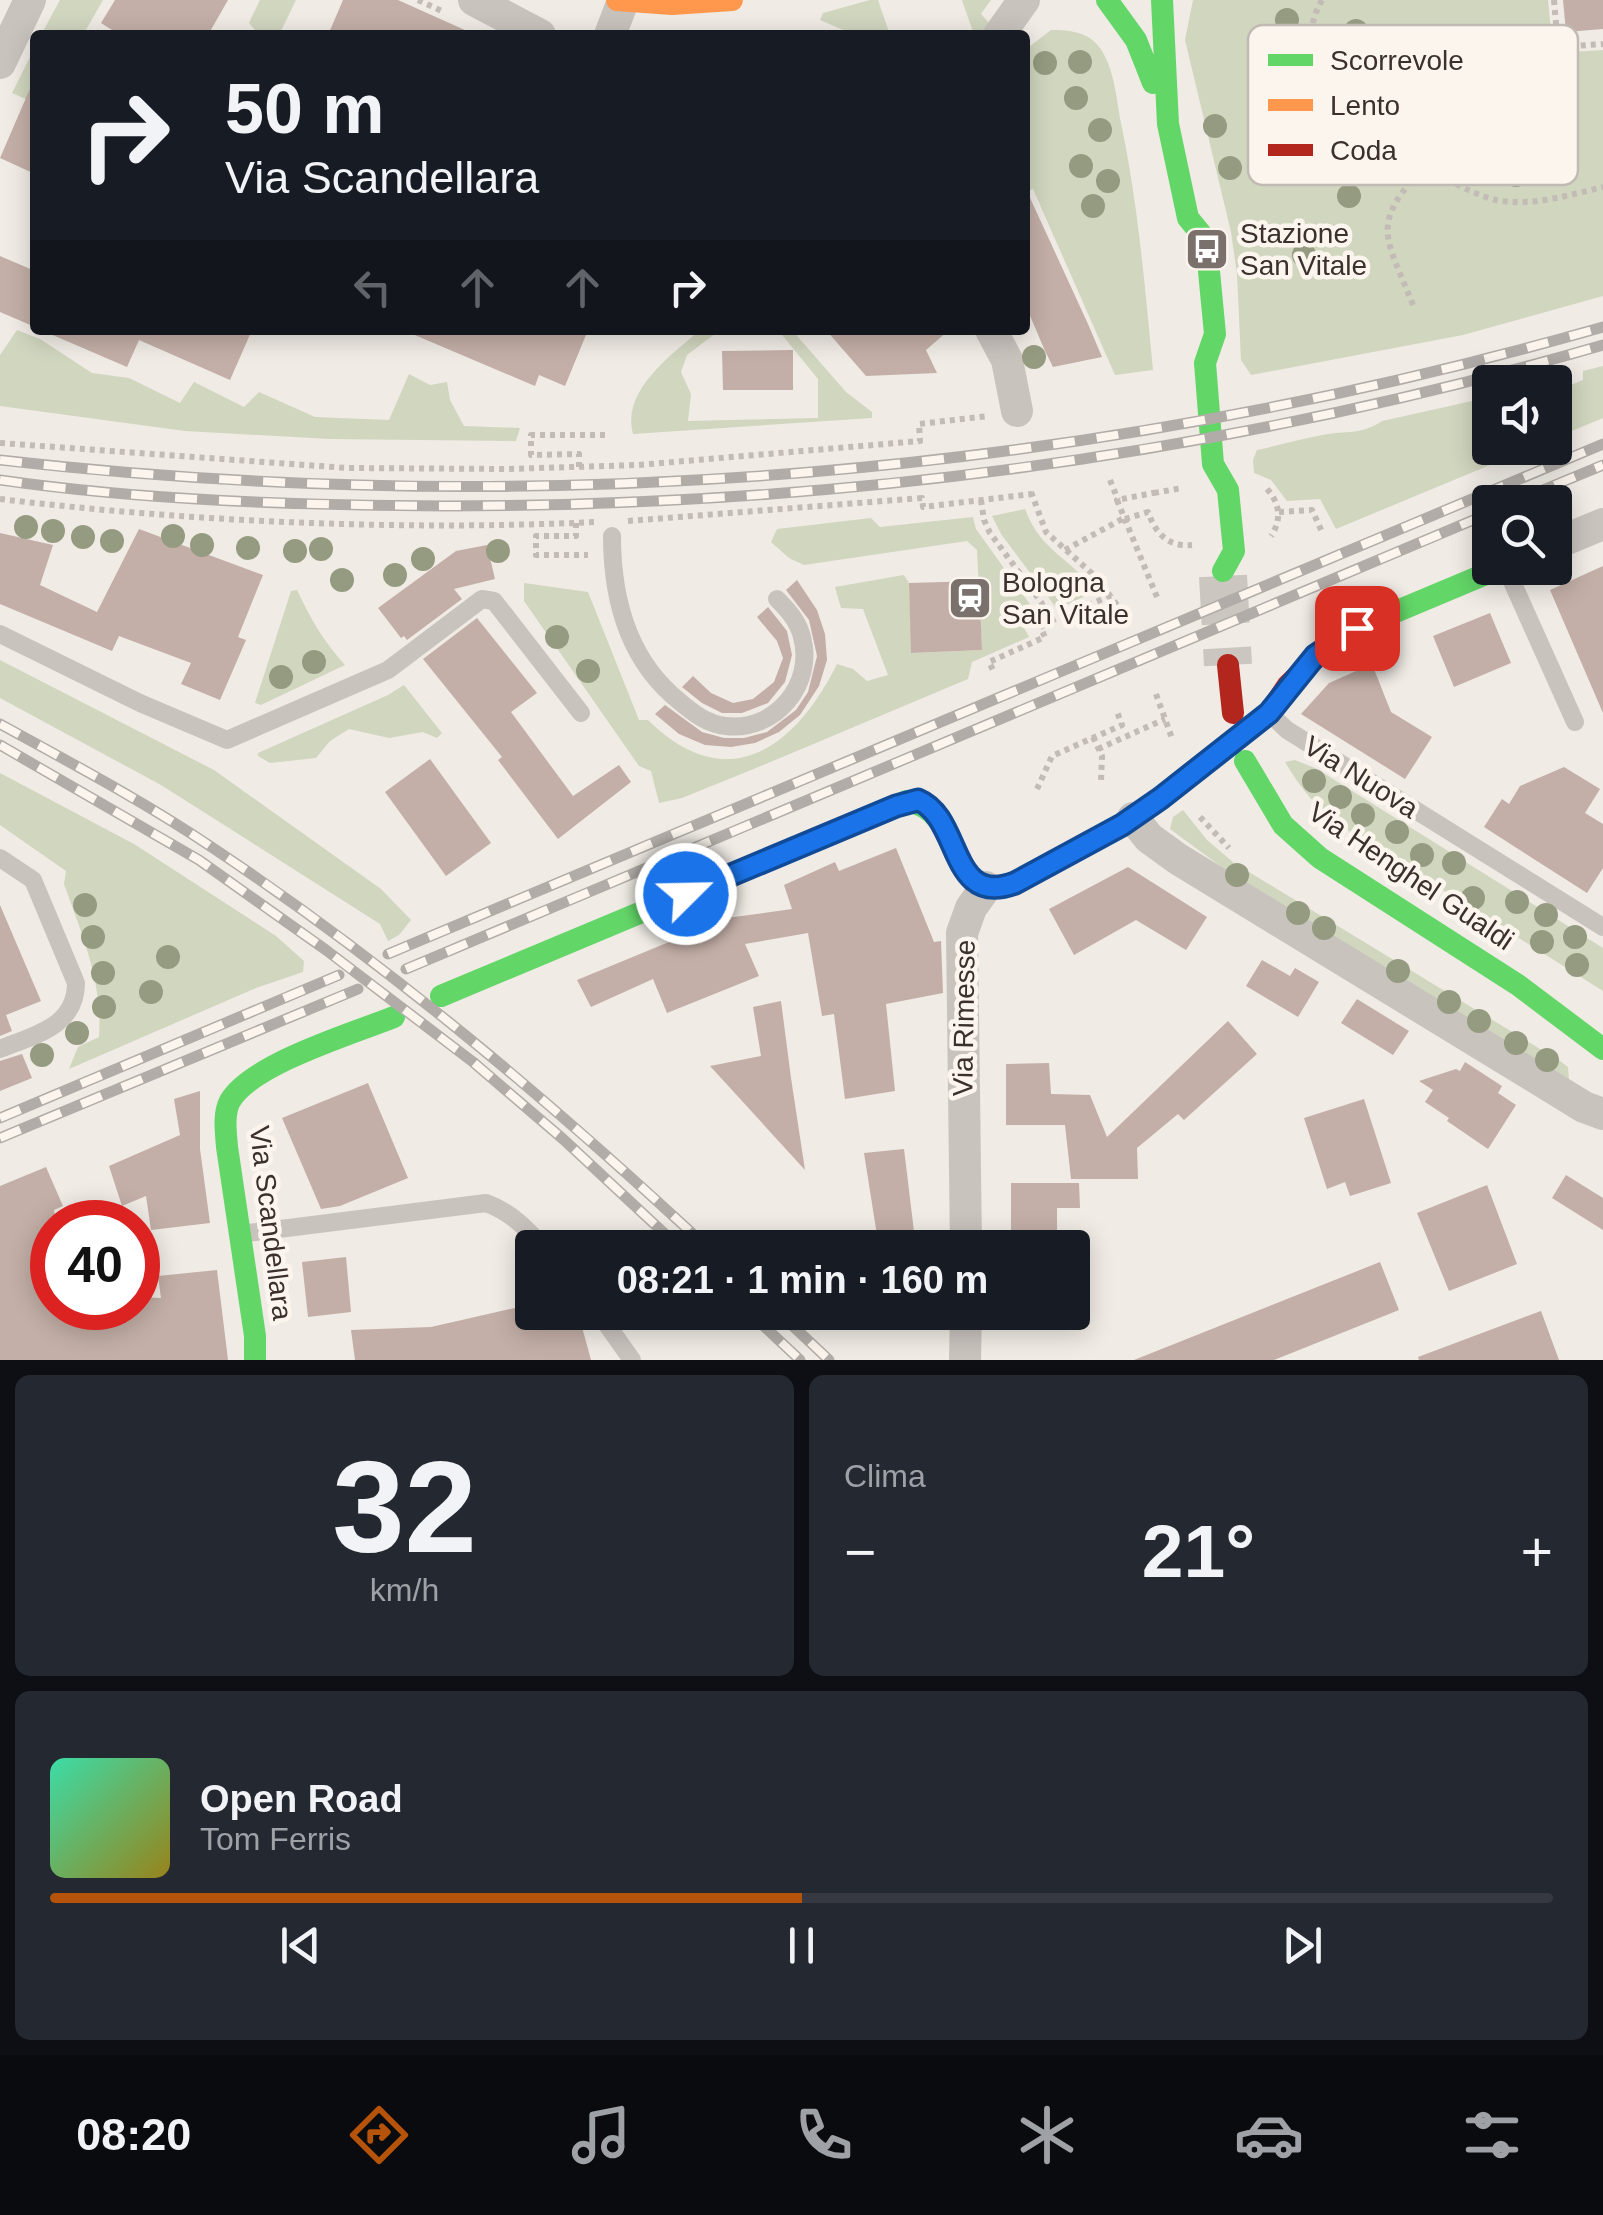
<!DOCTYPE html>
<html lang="it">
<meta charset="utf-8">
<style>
:root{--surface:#171b24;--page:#242831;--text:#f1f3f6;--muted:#9ea1a6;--line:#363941;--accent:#b45309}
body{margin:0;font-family:Helvetica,sans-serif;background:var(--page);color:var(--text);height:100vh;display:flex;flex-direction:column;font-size:38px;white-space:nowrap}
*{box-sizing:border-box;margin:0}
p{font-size:32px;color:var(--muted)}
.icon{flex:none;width:55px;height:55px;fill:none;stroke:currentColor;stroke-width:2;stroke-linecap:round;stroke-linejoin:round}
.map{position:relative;height:1360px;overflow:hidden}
.details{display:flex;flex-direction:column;gap:15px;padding:15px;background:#0d0f14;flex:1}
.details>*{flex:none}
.guide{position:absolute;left:30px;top:30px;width:1000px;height:305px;border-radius:10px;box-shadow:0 5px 25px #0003;background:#171b24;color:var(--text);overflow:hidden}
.controls{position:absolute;left:1472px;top:365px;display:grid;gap:20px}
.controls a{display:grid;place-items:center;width:100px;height:100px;border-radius:10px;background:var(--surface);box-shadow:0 5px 25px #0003;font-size:50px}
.speed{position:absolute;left:30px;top:1200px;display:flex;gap:20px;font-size:50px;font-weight:700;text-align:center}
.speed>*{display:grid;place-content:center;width:130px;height:130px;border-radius:50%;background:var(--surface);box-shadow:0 5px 25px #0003;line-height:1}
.speed .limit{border:15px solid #d22;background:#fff;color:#111}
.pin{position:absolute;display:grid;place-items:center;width:85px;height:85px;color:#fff;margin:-42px;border-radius:20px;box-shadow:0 5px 15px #0006}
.me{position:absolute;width:110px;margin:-55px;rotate:67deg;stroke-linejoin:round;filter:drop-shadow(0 0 8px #0008)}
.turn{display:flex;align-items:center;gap:35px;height:210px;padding:0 30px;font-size:45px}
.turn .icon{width:130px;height:130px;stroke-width:2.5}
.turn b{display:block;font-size:70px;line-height:85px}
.lanes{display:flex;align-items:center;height:95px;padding:0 30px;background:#0003;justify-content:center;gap:50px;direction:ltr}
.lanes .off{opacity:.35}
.big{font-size:75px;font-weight:700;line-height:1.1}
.details .card{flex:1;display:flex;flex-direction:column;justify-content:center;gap:15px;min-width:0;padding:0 35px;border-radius:15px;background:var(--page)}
.details .dial{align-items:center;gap:0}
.dial b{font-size:130px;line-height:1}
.song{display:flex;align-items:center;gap:30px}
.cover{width:120px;height:120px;border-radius:15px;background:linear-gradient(135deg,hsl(160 70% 55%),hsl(50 70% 35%))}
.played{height:10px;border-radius:5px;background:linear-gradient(90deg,var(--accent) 50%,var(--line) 50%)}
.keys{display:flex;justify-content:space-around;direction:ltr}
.heat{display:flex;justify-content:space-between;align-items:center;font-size:55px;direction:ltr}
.details .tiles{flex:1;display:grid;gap:15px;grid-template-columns:1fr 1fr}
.card:last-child{grid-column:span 2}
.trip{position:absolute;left:515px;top:1230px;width:575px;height:100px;border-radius:10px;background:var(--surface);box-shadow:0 5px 25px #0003;font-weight:700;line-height:100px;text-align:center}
.tabs{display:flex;height:160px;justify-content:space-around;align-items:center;background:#090b0e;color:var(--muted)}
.tabs .icon{width:70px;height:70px}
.tabs .on{color:var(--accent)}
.tabs b{font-size:45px;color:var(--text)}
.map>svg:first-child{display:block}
.green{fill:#d1d6bf}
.building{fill:#c3afa7}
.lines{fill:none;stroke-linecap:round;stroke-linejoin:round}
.secondary-tunnel{stroke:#ccc6c0;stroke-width:48;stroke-dasharray:48 24;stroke-linecap:butt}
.path{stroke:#c2bbb6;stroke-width:6;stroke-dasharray:5 5;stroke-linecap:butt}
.lane{stroke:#c9c3be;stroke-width:18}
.street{stroke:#c9c3be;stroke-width:32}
.fast{stroke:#63d668;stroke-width:22}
.slow{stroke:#ff974d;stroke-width:22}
.jam{stroke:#b3261e;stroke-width:22}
.rail-casing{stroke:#b1aca8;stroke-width:11}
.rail{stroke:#fbf5ee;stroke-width:8;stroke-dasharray:22;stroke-linecap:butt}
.tree{fill:#959b80}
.route-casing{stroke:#114b97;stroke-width:25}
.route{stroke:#1a73e8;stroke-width:18}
.labels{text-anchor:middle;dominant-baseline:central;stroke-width:9;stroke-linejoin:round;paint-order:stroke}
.poi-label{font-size:28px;fill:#3b302b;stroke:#fbf5ee;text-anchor:start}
.street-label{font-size:28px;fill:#3b302b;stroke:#fbf5ee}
.key{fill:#fbf5ee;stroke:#c1bab4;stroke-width:2.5}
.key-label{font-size:28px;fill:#3b302b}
</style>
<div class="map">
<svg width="1603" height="1360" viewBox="0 0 1603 1360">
<rect width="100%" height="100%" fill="#f0ebe5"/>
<path class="green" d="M60,0h43l-20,35h-42z
M260,0h36l-17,35h-20l-10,-12z
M870,0h8l12,35h-35l-35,-15 3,-7z
M962,0h29l-10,14 9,10 -9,11h-7z
M1193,0h355l5,53 50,-3v246l-140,39 -212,40 -10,-15 -4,-86 -6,-42 -46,-192z
M1051,30c19,0 38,2 49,18 15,22 16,50 21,75 17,81 24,164 32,247l-38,5 -82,-186 -8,3v-142z
M35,47v56l-23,-10z
M17,330l23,9 52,34 37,5 51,25 14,-21 50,25 15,-15 56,25 74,3 20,-46 21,11 17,-3 3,18 14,26 56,2 -4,13 -187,-2 -144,-8 -185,-25v-51z
M700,330h20l-33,25 -6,17 10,22 -3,27 130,-3v-39l-40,-49h14l54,62 26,20v6l-239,16c-12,-44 39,-79 67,-104z
M1603,366v52l-48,20v-56h-12l17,-4 3,10 20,-8v-9z
M1490,397v51h41l-195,81 -16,-30 -33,2 -16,-21 -17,-7 -1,-13 4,-10c24,-5 47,-12 71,-16 21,-3 35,0 54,-13z
M1025,509c16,44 47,48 69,83l-37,17 -56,-75 -9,-18z
M973,517l3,12 58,81 3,8 -14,8 6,11 -57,25 -4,17 -195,82 -91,37 -23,5 -8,-32 -12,-5 -115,-165v-18l64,9 51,128h9c80,79 148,27 189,-56l16,5 14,12 21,-6 -25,-66 -22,-1 -6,-21 69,-12 5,8 3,70 70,-3 -5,-100 -10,-9 -163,24 -15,-7 -18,-16 6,-13 94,-11 9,9z
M297,590c13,28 27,52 48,75l-84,40 -6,-2 36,-112z
M0,660l214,110 167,119 30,31 -12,15 -11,6 -8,-17 -219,-139 -161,-87z
M404,685l38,48 -5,5 -14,-6 -34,6 -40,-9 -19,12 -14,17 -46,5 -12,-7v-3l130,-58z
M1295,760l22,9 286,179v43l-265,-167c-22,-17 -39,-38 -53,-62z
M0,773l134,71 142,92 28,25 -1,11 -47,16 -187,81 9,-22 21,-10c4,-55 -17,-102 -35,-153l2,-13 -66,-46z
M1183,810l24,30 27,23 326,198 8,6 1,13 -338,-206 -61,-45 3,-12z"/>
<path class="building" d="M115,0h113l-20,35h-88l-19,-12z
M343,0h55l78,35h-148z
M1563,0h40v29l-37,3z
M35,77v97l-35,-16z
M1025,187l63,137 14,33 -49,10 -8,-16 -20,-47z
M0,256l35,15v56l-35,-15z
M41,330h211l-22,50 -91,-40 -12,27z
M403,330h185l-23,56 -26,-11 -4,11z
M826,330h123l-23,20 11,23 -71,3z
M793,350v40h-70l-1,-39z
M139,529l124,46 -25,62 8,3 -26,60 -39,-16 10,-21 -72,-27 -7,15 -112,-47v-71l53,12 -13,40 57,27z
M487,545l8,34 -41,10 8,10 -55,41 -3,-4 -3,2 -23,-30 78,-57z
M1603,566v147l-53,-123z
M797,580l20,30 8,24 2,26 -8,26 -19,29 -21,17 -24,11 -24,4 -26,-2 -26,-11 -24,-20 10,-9 37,27 22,6h20l23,-6 29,-22 12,-18 9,-36 -8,-36 -23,-30z
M979,581l3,69 -71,3 -2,-70z
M768,607l19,24 5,24 -7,27 -17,21 -26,10h-20l-20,-10 -20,-16 11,-11 18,17 22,10 20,-4 21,-17 9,-24 -6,-17 -20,-24z
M1490,613l21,50 -57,24 -21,-51z
M477,618l60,75 -26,19 62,84 46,-31 12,17 -73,57 -60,-79 4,-3 -79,-98z
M1372,664l19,48 41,25 -27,42 -104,-65 28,-31z
M430,759l61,84 -45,33 -61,-84z
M1564,767l36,22 -15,24 18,11v44l-16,25 -103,-66 18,-28 7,5 11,-18z
M896,848l38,94 7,-1 2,52 -57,11 9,87 -50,8 -11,-85 -12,2 -14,-83 -63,11 14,32 -92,37 -14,-34 -62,28 -14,-27 150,-62 65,-9 -8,-24 51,-23 4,9z
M1128,867l79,50 -21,33 -50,-30 -62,35 -25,-46z
M0,905l41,96 -35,14 6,16 -12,5z
M1262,960l28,16 5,-8 24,14 -21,35 -52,-31z
M1357,999l52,32 -16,24 -52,-32z
M781,1001l10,77 14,92 -95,-104 51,-10 -8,-49z
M1228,1021l29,33 -73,66 -6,-6 -41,34 1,31h-67l-6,-54h-59v-61l43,-1 2,31 39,1 17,42z
M22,1054l10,24 -32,13v-30z
M1465,1062l37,24 -4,7 18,12 -28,44 -41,-28 2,-3 -24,-16 8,-12 -14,-9 37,-12 4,2z
M368,1083l40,95 -68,28 -19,3 -39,-91z
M200,1091v58l10,74 -59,7 -5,-34 -24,10 -13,-40 71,-31 -6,-36z
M1364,1099l27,84 -41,13 -5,-14 -18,7 -23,-71z
M904,1149l12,99h-37l-15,-95z
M46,1167l17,39 -9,4 2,12h-4v86h86v-11l23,1 -3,-22 59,-6 11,90h-228v-174z
M1566,1175l37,23v32l-51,-32z
M1011,1183h68l1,25h-23v37h-46z
M1487,1185l30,79 -68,27 -32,-78z
M346,1257l5,55 -43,5 -6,-55z
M1380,1262l19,48 -125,50h-140z
M532,1304v8h46l13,48h-236l-4,-30 80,-3z
M1541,1311l18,49h-140l-1,-3z"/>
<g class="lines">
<path class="secondary-tunnel" d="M1223,576l5,89"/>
<path class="path" d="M418,0l26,12
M1322,0c-8,14 -12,28 -9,44 12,56 129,144 183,156 35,7 73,-5 107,-13
M1554,0l4,47 45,-3
M1413,305c-28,-71 -44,-80 13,-140
M0,443l347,25 160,1 131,-4 282,-24 -1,-17 69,-8
M579,467v-13l-48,1v-20h77
M1110,480l8,20
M1267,489c13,14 15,31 4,47
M1031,492l15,40 51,46 28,38
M1154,493l28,-5
M0,499c193,23 402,32 596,23
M981,500l3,20 6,13 51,69 10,19 -11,6 5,10 -56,25 4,8
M1279,512l33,-2 11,24
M1125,519l23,-7c8,22 20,35 44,33
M628,521l294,-23 1,9 109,-13
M576,523v13h-40v19h52
M1065,550l59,-32
M1157,597l-40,-97 41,-8
M1051,621l61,-26
M1156,694l17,47
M1093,737l9,19 -1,26
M1098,749l67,-30
M1037,789l15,-33 70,-31 -6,-16
M1200,817l29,31"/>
<path class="lane" d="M612,536c0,63 16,124 67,165 14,12 28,23 47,25 49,6 89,-42 76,-89 -4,-16 -14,-27 -25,-38
M1506,568l69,154
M0,634l140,69 87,37 161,-70 94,-71 12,2 87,112
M1269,713l18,17 316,197
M0,858l33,22 43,103c0,44 -42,52 -76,66
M240,1234l246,-31c25,9 40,25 58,45
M598,1312l34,48"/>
<path class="street" d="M474,0l66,35
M610,35l13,-34
M999,35l25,-35
M0,63l30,-63
M991,330l16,30 10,51
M1555,544l48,-20
M1133,818l16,20 29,21 406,248 19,7
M966,1248l-4,-315 9,-25 15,-21
M965,1360l1,-48"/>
<path class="fast" d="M1107,0l29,40 17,43
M1162,0l6,124 20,94 18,22 9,94 -10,29 8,101 15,26 6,61 -11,20
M1332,642l25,-14 143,-60
M1245,761l38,64 37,33 198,127 85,64
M441,996l466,-195c54,10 40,82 84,86 7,1 17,-3 24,-4
M255,1360v-24l-28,-189c-1,-14 -4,-33 3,-46 21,-37 124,-68 164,-84"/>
<path class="slow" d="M617,0l55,4 60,-4"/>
<path class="jam" d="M1228,665l5,48
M1015,883l107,-58 39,-27 108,-85 19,-28 44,-43"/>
<g class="rail-casing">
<path id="rail" d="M0,460c539,61 1081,16 1603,-133
M0,480c147,21 298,25 446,26 392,0 781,-52 1157,-161
M1514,502l89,-37
M0,724c71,39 143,77 210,122 179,119 341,256 498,402
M0,745l199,115 127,90 147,112 90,77 117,109
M388,954l1215,-510
M406,969l1084,-456
M0,1118l339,-143
M0,1138l358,-149
M749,1312l51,48
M778,1312l51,48"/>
</g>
<use href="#rail" class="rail"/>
</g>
<g class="tree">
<circle cx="1287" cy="20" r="12"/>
<circle cx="1356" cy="31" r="12"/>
<circle cx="1080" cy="62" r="12"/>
<circle cx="1045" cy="63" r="12"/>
<circle cx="1076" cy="98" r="12"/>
<circle cx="1215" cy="126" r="12"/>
<circle cx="1100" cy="130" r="12"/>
<circle cx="1081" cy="166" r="12"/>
<circle cx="1230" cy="168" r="12"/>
<circle cx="1484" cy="173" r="12"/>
<circle cx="1516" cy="175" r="12"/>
<circle cx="1108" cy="181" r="12"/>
<circle cx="1349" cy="196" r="12"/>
<circle cx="1093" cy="206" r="12"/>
<circle cx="1304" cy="255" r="12"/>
<circle cx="1034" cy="357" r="12"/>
<circle cx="26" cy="527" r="12"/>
<circle cx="53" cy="531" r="12"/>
<circle cx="173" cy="536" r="12"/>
<circle cx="83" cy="537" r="12"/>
<circle cx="112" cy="541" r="12"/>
<circle cx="202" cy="545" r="12"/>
<circle cx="248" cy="548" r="12"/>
<circle cx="321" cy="549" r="12"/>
<circle cx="295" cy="551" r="12"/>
<circle cx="498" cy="551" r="12"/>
<circle cx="423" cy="559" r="12"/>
<circle cx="395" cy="575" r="12"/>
<circle cx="342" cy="580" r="12"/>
<circle cx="557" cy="637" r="12"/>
<circle cx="314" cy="662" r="12"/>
<circle cx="588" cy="671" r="12"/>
<circle cx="281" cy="677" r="12"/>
<circle cx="1314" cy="781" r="12"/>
<circle cx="1340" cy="797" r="12"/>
<circle cx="1363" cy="815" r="12"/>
<circle cx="1397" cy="832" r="12"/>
<circle cx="1422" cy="855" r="12"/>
<circle cx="1454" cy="863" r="12"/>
<circle cx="1237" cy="875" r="12"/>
<circle cx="1473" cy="898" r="12"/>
<circle cx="1517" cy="902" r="12"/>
<circle cx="85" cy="905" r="12"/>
<circle cx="1298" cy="913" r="12"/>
<circle cx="1546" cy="915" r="12"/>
<circle cx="1324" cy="928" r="12"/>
<circle cx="93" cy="937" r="12"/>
<circle cx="1575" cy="937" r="12"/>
<circle cx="1542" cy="942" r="12"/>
<circle cx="168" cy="957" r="12"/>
<circle cx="1577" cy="965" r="12"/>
<circle cx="1398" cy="971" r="12"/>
<circle cx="103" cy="973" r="12"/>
<circle cx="151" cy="992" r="12"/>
<circle cx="1449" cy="1002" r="12"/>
<circle cx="104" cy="1007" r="12"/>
<circle cx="1479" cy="1021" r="12"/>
<circle cx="77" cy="1033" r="12"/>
<circle cx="1516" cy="1043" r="12"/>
<circle cx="42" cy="1055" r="12"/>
<circle cx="1547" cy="1060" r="12"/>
</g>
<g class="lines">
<g class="route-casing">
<path id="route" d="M686,894l210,-88 22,-6c44,18 31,108 97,83l107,-58 39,-27 108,-85 46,-57 42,-28"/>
</g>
<use href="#route" class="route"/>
</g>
<defs>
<g id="bus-square" transform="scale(2.25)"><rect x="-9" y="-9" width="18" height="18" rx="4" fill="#7a716c" stroke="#fbf5ee"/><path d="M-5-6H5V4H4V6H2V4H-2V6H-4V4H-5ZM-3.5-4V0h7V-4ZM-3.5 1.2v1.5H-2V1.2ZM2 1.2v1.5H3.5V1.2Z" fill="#fff"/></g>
<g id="station-square" transform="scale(2.25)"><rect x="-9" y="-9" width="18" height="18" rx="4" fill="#7a716c" stroke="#fbf5ee"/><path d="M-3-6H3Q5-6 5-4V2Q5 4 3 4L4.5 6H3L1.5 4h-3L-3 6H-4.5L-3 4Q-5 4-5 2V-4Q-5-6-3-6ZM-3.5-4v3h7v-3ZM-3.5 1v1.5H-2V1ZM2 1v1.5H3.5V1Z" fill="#fff"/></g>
</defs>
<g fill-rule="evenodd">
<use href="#bus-square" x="1207" y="249"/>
<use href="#station-square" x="970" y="598"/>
</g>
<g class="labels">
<g class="poi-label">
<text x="1240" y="233">Stazione<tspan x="1240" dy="32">San Vitale</tspan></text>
<text x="1002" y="582">Bologna<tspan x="1002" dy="32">San Vitale</tspan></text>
</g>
<g class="street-label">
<text transform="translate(1361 777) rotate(32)">Via Nuova</text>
<text transform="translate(1411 876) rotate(34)">Via Henghel Gualdi</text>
<text transform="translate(964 1018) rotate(-89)">Via Rimesse</text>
<text transform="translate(271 1223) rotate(83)">Via Scandellara</text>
</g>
</g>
<rect x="1248" y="25" width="330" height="160" rx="15" class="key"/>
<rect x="1268" y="54" width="45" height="12" fill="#63d668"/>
<rect x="1268" y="99" width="45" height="12" fill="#ff974d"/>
<rect x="1268" y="144" width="45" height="12" fill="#b3261e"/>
<g class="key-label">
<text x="1330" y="70">Scorrevole</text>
<text x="1330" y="115">Lento</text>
<text x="1330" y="160">Coda</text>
</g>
</svg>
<div class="controls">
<a><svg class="icon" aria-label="sound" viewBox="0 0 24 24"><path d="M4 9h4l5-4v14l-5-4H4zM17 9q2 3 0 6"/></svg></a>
<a><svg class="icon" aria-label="search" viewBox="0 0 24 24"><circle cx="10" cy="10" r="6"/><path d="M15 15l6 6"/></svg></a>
</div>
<div class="speed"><div class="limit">40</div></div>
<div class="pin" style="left:1357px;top:628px;background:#d93025"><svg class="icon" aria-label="arrive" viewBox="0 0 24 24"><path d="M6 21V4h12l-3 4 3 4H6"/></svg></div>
<svg class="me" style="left:686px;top:894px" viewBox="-20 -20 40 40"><circle r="17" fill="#1a73e8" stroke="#fff" stroke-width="3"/><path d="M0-11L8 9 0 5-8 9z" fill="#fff"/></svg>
<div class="trip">08:21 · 1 min · 160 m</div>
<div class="guide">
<div class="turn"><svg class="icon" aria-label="right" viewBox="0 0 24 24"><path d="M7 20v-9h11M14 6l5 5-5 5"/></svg><div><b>50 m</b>Via Scandellara</div></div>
<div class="lanes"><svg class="icon off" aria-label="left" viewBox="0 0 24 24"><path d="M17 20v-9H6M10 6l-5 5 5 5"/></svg><svg class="icon off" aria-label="ahead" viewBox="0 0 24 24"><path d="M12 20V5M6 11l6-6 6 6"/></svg><svg class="icon off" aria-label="ahead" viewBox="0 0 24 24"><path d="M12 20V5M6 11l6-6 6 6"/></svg><svg class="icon" aria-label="right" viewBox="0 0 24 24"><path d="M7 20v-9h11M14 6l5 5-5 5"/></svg></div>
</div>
</div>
<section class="details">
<div class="tiles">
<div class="card dial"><b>32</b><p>km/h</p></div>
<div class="card"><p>Clima</p>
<div class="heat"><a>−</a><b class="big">21°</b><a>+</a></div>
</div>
<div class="card">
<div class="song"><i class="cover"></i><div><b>Open Road</b><p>Tom Ferris</p></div></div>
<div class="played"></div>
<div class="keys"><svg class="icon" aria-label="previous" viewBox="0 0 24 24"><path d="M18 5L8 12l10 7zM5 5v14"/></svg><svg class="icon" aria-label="pause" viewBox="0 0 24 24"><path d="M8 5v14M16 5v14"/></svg><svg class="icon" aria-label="next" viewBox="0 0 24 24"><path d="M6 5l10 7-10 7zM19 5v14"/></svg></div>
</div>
</div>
</section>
<nav class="tabs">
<b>08:20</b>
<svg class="icon on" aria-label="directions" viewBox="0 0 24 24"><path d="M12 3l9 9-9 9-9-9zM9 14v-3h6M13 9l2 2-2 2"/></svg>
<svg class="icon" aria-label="music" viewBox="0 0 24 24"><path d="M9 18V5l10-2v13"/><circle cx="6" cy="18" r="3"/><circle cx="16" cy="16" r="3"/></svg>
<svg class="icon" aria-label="phone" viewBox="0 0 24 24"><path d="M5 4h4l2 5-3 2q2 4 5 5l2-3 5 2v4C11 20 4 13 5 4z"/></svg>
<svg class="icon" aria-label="climate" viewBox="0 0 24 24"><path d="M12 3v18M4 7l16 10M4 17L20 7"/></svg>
<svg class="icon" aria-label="car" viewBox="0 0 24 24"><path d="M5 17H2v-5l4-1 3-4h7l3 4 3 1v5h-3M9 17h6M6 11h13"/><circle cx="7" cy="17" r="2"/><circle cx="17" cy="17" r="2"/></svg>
<svg class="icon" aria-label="filters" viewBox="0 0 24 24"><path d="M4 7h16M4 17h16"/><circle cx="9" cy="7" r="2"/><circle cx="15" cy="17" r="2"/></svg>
</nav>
